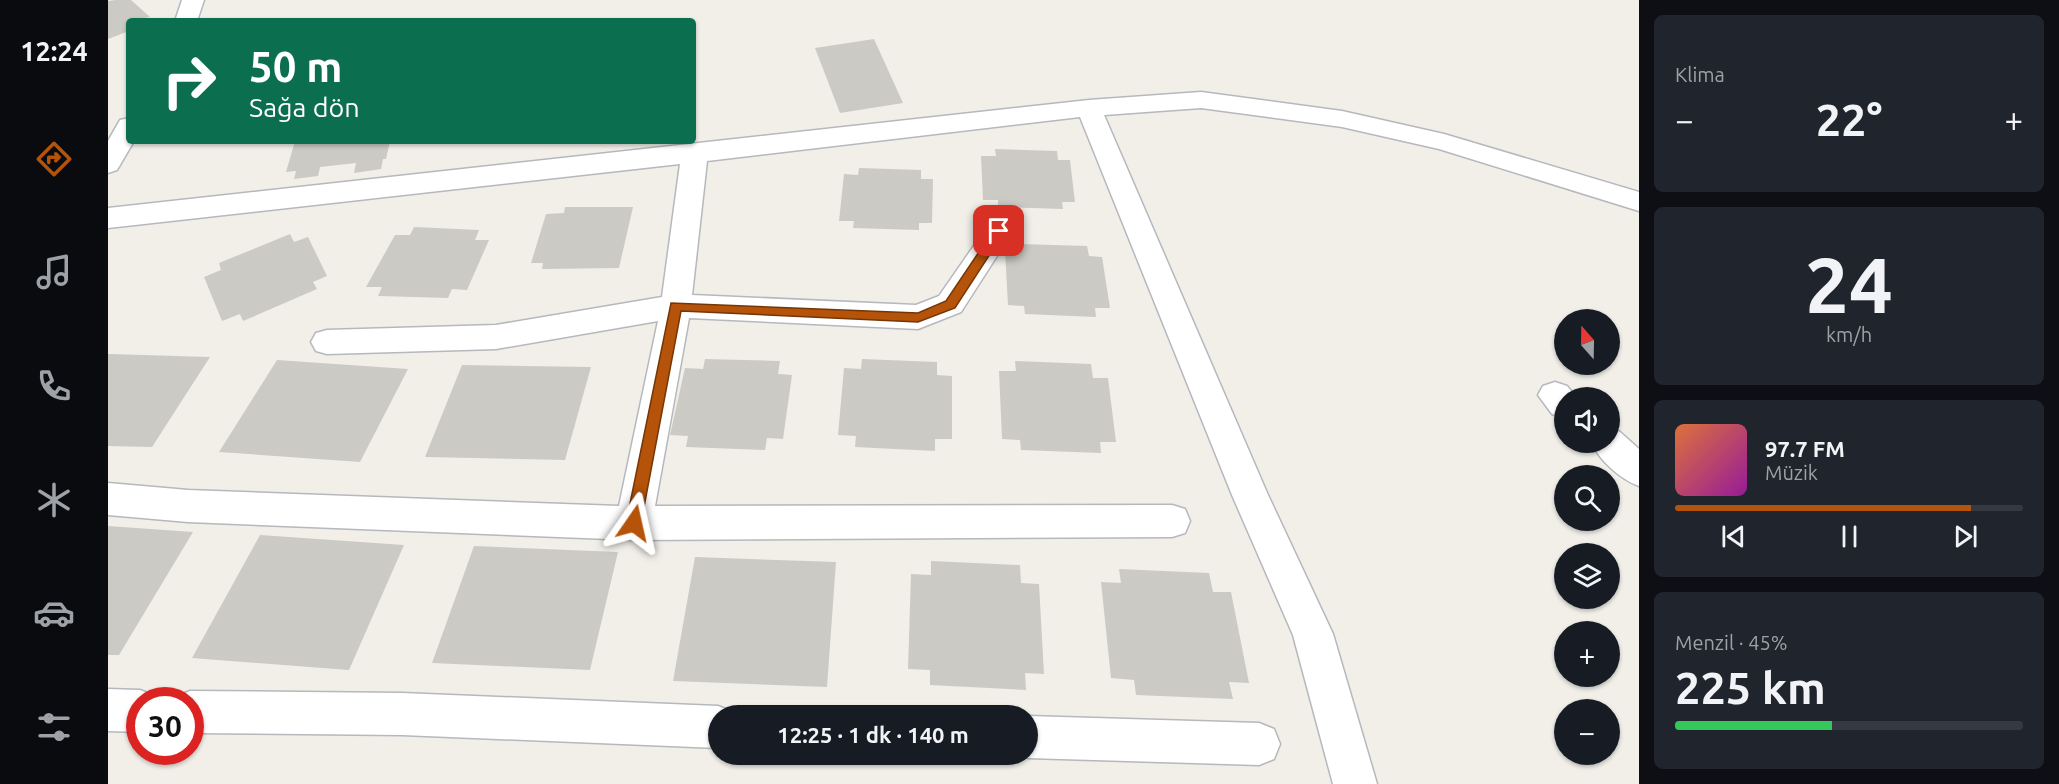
<!DOCTYPE html>
<html lang="tr">
<meta charset="utf-8">
<style>
:root{--surface:#171b24;--page:#20242c;--text:#f1f3f6;--muted:#9ea1a6;--line:#363941;--accent:#b45309}
body{margin:0;font-family:Ubuntu,sans-serif;background:var(--page);color:var(--text);height:100vh;display:flex;flex-direction:column;font-size:22px;white-space:nowrap}
*{box-sizing:border-box;margin:0}
p{font-size:20px;color:var(--muted)}
.icon{flex:none;width:33px;height:33px;fill:none;stroke:currentColor;stroke-width:2;stroke-linecap:round;stroke-linejoin:round}
.map{position:relative;flex:1;overflow:hidden}
.panel{display:flex;flex-direction:column;gap:15px;padding:15px;background:#0d0f14;width:420px}
.panel>*{flex:none}
.guide{position:absolute;left:18px;top:18px;width:570px;height:126px;border-radius:6px;box-shadow:0 2px 4px #0004;background:#0b6e4f;color:#fff;overflow:hidden}
.needle{width:39px;rotate:340deg}
.controls{position:absolute;left:1446px;top:309px;display:grid;gap:12px}
.controls a{display:grid;place-items:center;width:66px;height:66px;border-radius:50%;background:var(--surface);box-shadow:0 2px 4px #0004;font-size:30px}
.speed{position:absolute;left:18px;top:687px;display:flex;gap:12px;font-size:30px;font-weight:700;text-align:center}
.speed>*{display:grid;place-content:center;width:78px;height:78px;border-radius:50%;background:var(--surface);box-shadow:0 2px 4px #0004;line-height:1}
.speed .limit{border:9px solid #d22;background:#fff;color:#111}
.pin{position:absolute;display:grid;place-items:center;width:51px;height:51px;color:#fff;margin:-26px;border-radius:12px;box-shadow:0 3px 9px #0006}
.me{position:absolute;width:66px;margin:-33px;rotate:11deg;stroke-linejoin:round;filter:drop-shadow(0 0 4px #0008)}
.turn{display:flex;align-items:center;gap:21px;height:126px;padding:0 24px;font-size:27px}
.turn .icon{width:78px;height:78px;stroke-width:2.5}
.turn b{display:block;font-size:42px;line-height:51px}
.big{font-size:45px;font-weight:700;line-height:1.1}
.panel .tile{flex:1;display:flex;flex-direction:column;justify-content:center;gap:9px;min-width:0;padding:0 21px;border-radius:9px;background:var(--page)}
.panel .dial{align-items:center;gap:0}
.dial b{font-size:78px;line-height:1}
.song{display:flex;align-items:center;gap:18px}
.cover{width:72px;height:72px;border-radius:9px;background:linear-gradient(135deg,hsl(20 70% 55%),hsl(300 70% 35%))}
.played{height:6px;border-radius:3px;background:linear-gradient(90deg,var(--accent) 85%,var(--line) 85%)}
.keys{display:flex;justify-content:space-around;direction:ltr}
.heat{display:flex;justify-content:space-between;align-items:center;font-size:33px;direction:ltr}
.charge{height:9px;border-radius:4px;background:linear-gradient(90deg,#34c759 45%,var(--line) 0)}
.trip{position:absolute;left:600px;top:705px;width:330px;height:60px;border-radius:30px;background:var(--surface);box-shadow:0 2px 4px #0004;font-weight:700;line-height:60px;text-align:center}
main{display:flex;flex:1;min-height:0}
.tab-bar{display:flex;flex-direction:column;width:108px;justify-content:space-around;align-items:center;background:#090b0e;color:var(--muted)}
.tab-bar .icon{width:42px;height:42px}
.tab-bar .current{color:var(--accent)}
.tab-bar b{font-size:27px;color:var(--text)}
.map>svg:first-child{display:block}
.building{fill:#cccac5}
.lines{fill:none;stroke-linecap:round;stroke-linejoin:round}
.street-casing{stroke:#b5b8bc;stroke-width:3}
.street{fill:#fff;fill-rule:evenodd}
.route{fill:#b45309;stroke:#753606;stroke-width:1.5}
</style>
<main>
<nav class="tab-bar">
<b>12:24</b>
<svg class="icon current" aria-label="directions" viewBox="0 0 24 24"><path d="M12 3l9 9-9 9-9-9zM9 14v-3h6M13 9l2 2-2 2"/></svg>
<svg class="icon" aria-label="music" viewBox="0 0 24 24"><path d="M9 18V5l10-2v13"/><circle cx="6" cy="18" r="3"/><circle cx="16" cy="16" r="3"/></svg>
<svg class="icon" aria-label="phone" viewBox="0 0 24 24"><path d="M5 4h4l2 5-3 2q2 4 5 5l2-3 5 2v4C11 20 4 13 5 4z"/></svg>
<svg class="icon" aria-label="climate" viewBox="0 0 24 24"><path d="M12 3v18M4 7l16 10M4 17L20 7"/></svg>
<svg class="icon" aria-label="car" viewBox="0 0 24 24"><path d="M5 17H2v-5l4-1 3-4h7l3 4 3 1v5h-3M9 17h6M6 11h13"/><circle cx="7" cy="17" r="2"/><circle cx="17" cy="17" r="2"/></svg>
<svg class="icon" aria-label="filters" viewBox="0 0 24 24"><path d="M4 7h16M4 17h16"/><circle cx="9" cy="7" r="2"/><circle cx="15" cy="17" r="2"/></svg>
</nav>
<div class="map">
<svg width="1531" height="784" viewBox="0 0 1531 784">
<rect width="100%" height="100%" fill="#f1efe8"/>
<path class="building" d="M8,0h15l19,17 -21,4v10l-21,8v-38z
M766,39l29,64 -63,10 -25,-65z
M187,141h95l-4,18h-3l-2,10 -27,4 2,-10 -36,4 -2,9 -24,3 2,-8 -10,1z
M887,149l62,2 1,9h12l5,42h-13l1,7 -65,-2v-7h-15l-2,-44h15z
M751,168l62,2v9h12l-1,44h-13v7l-66,-2 1,-7h-15l5,-47 14,1z
M457,207h68l-14,61 -77,1 1,-6h-12l15,-49 18,-1z
M306,227l65,3 -4,10h14l-22,50 -15,-1 -4,9 -70,-2 4,-9h-16l29,-52h15z
M182,234l4,8 14,-5 19,39 -14,6 4,7 -74,32 -3,-7 -18,7 -18,-44 17,-7 -2,-7z
M912,244l67,2 2,10 13,1 8,51h-15l1,9 -71,-3 -1,-8 -16,-1 -3,-54 15,1z
M0,354l102,3 -58,90 -44,-1z
M597,359l75,2 -2,13 14,1 -9,64 -16,-1 -2,12 -79,-3 2,-11 -18,-1 15,-67 18,1z
M754,359l75,3v13l15,1v63h-17v12l-80,-4 1,-11 -18,-1 6,-67 17,1z
M169,360l131,9 -48,93 -141,-10z
M907,361l76,3 2,14h15l8,64h-16l1,11 -80,-3 -1,-10 -18,-1 -3,-68h17z
M354,365l129,2 -26,93 -140,-3z
M0,526l85,6 -74,123h-11z
M152,535l144,10 -55,125 -157,-12z
M366,546l144,6 -28,118 -158,-7z
M587,557l141,5 -9,125 -154,-6z
M823,561l89,4 1,18 18,1 5,90 -19,-1 1,17 -96,-5v-15l-22,-1 3,-95 20,1z
M1011,569l90,4 4,19h18l18,91 -20,-1 4,17 -97,-4 -2,-15 -23,-2 -10,-96 20,1z"/>
<g class="lines">
<g class="street-casing">
<path id="street" d="M74,0h22l-7,21h-22z
M1093,92l141,19 102,23 195,58v19l-200,-62 -97,-22 -141,-19 -97,7 164,380 65,139 44,150h-44l-40,-149 -61,-140 -152,-378 -373,44 -15,134 224,10 23,-9 50,-72 10,-3 10,3 4,7 -52,81 -43,17 -229,-11 -34,188 517,-1 13,4 5,12 -5,12 -13,4 -538,3 -446,-18 -80,-7v-32l80,7 431,16 39,-185 -162,28 -169,5 -11,-3 -5,-9 5,-9 11,-3 169,-5 166,-28 18,-133 -572,64v-20l981,-108z
M21,118v23h5l-17,29 -9,3v-32l12,-21z
M1447,382l12,4 10,12h-13v20l-12,-4 -14,-19 5,-9z
M1502,428l10,4 19,17v37c-19,-7 -39,-25 -48,-44h19z
M0,689l32,1 15,6 2,4h-17v32l-32,-1z
M82,691l212,2 316,13 15,6 1,4h-16v32l-316,-13 -212,-2v-33h-16l1,-3z
M920,716l231,7 15,6 6,15 -6,15 -15,6 -231,-7 -9,-4h9z"/>
</g>
<use href="#street" class="street"/>
</g>
<path class="route" d="M891,227l6,4 -50,77 -37,14 -237,-11 -40,212 -2,4h-10l-3,-4 45,-220 247,10 28,-12 49,-73z"/>
</svg>
<div class="controls">
<a><svg class="needle" viewBox="-14 -14 28 28"><path d="M0-13l5 13h-10z" fill="#e53935"/><path d="M0 13l5-13h-10z" fill="#9ea1a6"/></svg></a>
<a><svg class="icon" aria-label="sound" viewBox="0 0 24 24"><path d="M4 9h4l5-4v14l-5-4H4zM17 9q2 3 0 6"/></svg></a>
<a><svg class="icon" aria-label="search" viewBox="0 0 24 24"><circle cx="10" cy="10" r="6"/><path d="M15 15l6 6"/></svg></a>
<a><svg class="icon" aria-label="layers" viewBox="0 0 24 24"><path d="M12 4l9 5-9 5-9-5zM3 14l9 5 9-5"/></svg></a>
<a>+</a>
<a>−</a>
</div>
<div class="speed"><div class="limit">30</div></div>
<div class="pin" style="left:891px;top:231px;background:#d93025"><svg class="icon" aria-label="arrive" viewBox="0 0 24 24"><path d="M6 21V4h12l-3 4 3 4H6"/></svg></div>
<svg class="me" style="left:526px;top:523px" viewBox="-20 -20 40 40"><path d="M0-17L14 15 0 8-14 15z" fill="#b45309" stroke="#fff" stroke-width="4"/></svg>
<div class="trip">12:25 · 1 dk · 140 m</div>
<div class="guide">
<div class="turn"><svg class="icon" aria-label="right" viewBox="0 0 24 24"><path d="M7 20v-9h11M14 6l5 5-5 5"/></svg><div><b>50 m</b>Sağa dön</div></div>
</div>
</div>
<section class="panel">
<div class="tile"><p>Klima</p>
<div class="heat"><a>−</a><b class="big">22°</b><a>+</a></div>
</div>
<div class="tile dial"><b>24</b><p>km/h</p></div>
<div class="tile">
<div class="song"><i class="cover"></i><div><b>97.7 FM</b><p>Müzik</p></div></div>
<div class="played"></div>
<div class="keys"><svg class="icon" aria-label="previous" viewBox="0 0 24 24"><path d="M18 5L8 12l10 7zM5 5v14"/></svg><svg class="icon" aria-label="pause" viewBox="0 0 24 24"><path d="M8 5v14M16 5v14"/></svg><svg class="icon" aria-label="next" viewBox="0 0 24 24"><path d="M6 5l10 7-10 7zM19 5v14"/></svg></div>
</div>
<div class="tile"><p>Menzil · 45%</p><b class="big">225 km</b><div class="charge"></div></div>
</section>
</main>
